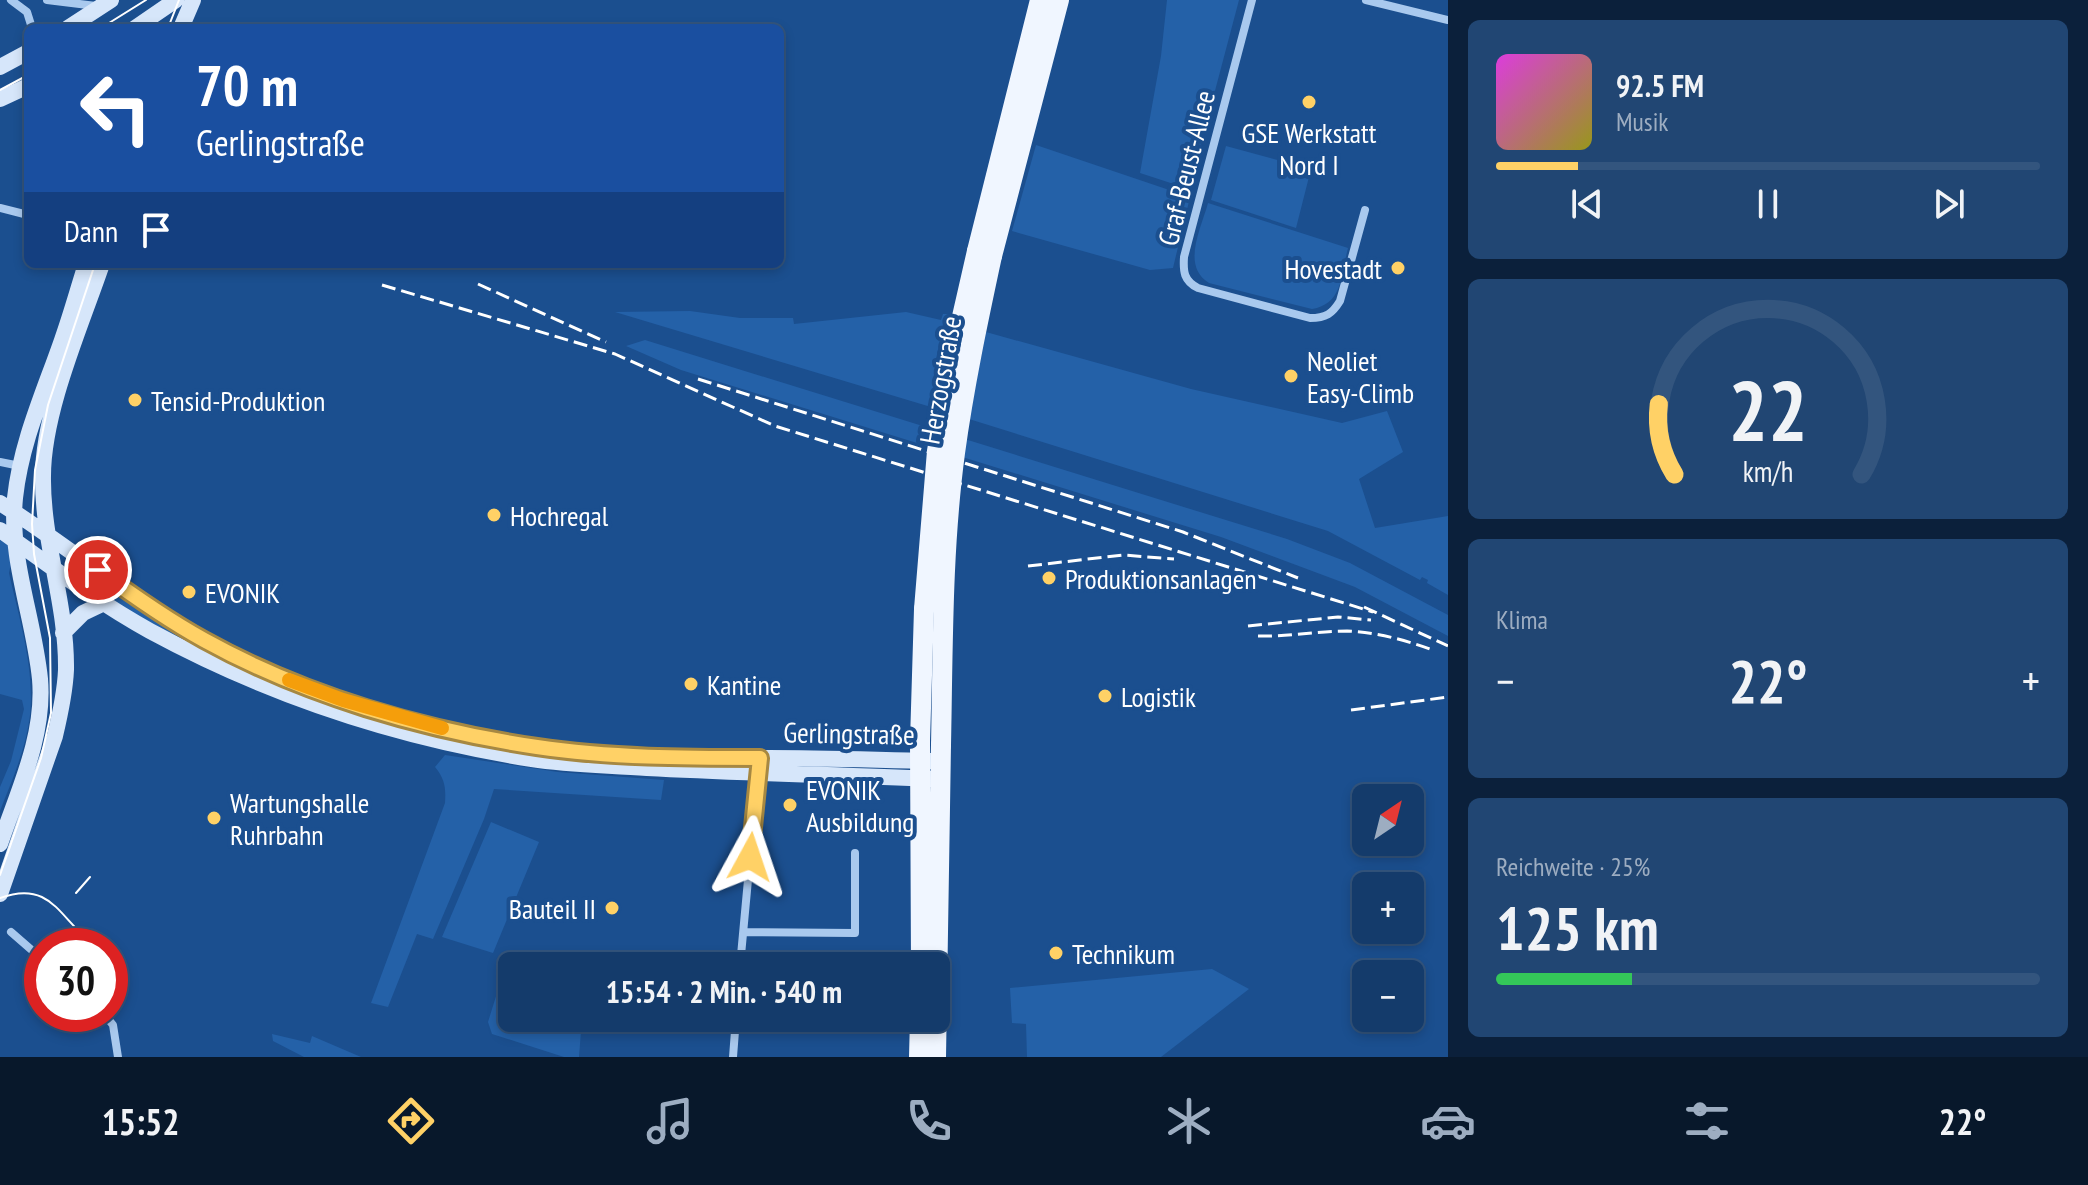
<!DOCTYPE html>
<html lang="de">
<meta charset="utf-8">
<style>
:root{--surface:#143b6b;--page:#214673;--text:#f1f3f6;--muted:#9dadc1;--line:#33557e;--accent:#ffd166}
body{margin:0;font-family:"PT Sans Narrow",sans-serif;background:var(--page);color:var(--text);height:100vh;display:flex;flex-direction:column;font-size:30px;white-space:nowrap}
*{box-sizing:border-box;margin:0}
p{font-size:26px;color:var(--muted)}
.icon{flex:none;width:44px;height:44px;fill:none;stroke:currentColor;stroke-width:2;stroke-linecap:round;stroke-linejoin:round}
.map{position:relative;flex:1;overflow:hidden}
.details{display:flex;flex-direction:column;gap:20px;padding:20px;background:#0b203b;width:640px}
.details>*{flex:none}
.hud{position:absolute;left:24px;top:24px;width:760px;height:244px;border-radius:12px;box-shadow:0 4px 12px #0003,0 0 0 2px var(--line);background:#1a4fa0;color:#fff;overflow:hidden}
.needle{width:52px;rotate:35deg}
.buttons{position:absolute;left:1352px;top:784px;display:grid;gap:16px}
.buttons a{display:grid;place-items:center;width:72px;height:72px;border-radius:12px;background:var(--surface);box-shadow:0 4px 12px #0003,0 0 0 2px var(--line);font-size:40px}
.speed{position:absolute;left:24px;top:928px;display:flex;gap:16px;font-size:40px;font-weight:700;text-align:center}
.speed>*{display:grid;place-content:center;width:104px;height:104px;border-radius:50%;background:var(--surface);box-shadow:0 4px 12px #0003,0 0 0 2px var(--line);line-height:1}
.speed .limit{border:12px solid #d22;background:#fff;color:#111}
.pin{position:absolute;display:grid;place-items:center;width:68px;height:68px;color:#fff;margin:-34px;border:4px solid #fff;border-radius:50%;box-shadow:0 2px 8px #0007}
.me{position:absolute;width:88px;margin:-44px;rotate:5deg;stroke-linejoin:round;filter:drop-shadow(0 0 6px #0008)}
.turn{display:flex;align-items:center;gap:28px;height:168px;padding:0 40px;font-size:36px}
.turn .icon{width:104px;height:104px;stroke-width:2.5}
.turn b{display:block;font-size:56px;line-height:68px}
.then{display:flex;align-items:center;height:76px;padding:0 40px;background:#0003;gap:16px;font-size:30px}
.big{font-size:60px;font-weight:600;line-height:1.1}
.details .tile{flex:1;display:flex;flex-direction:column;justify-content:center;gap:12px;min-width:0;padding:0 28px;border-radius:12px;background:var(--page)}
.details .dial{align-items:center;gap:0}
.dial svg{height:208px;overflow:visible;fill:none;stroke:var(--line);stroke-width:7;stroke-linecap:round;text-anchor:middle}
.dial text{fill:var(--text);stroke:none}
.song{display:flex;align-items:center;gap:24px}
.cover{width:96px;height:96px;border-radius:12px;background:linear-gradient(135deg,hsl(300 70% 55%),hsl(60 70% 35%))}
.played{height:8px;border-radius:4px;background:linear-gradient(90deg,var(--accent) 15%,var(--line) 15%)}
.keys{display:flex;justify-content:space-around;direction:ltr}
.heat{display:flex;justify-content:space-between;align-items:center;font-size:44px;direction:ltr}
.charge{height:12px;border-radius:6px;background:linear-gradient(90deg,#34c759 25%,var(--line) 0)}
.trip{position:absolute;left:498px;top:952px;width:452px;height:80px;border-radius:12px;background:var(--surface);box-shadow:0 4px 12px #0003,0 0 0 2px var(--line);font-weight:600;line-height:80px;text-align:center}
.tab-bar{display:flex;height:128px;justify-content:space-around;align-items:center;background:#08182b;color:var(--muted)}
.tab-bar .icon{width:56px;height:56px}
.tab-bar .current{color:var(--accent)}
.tab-bar b{font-size:36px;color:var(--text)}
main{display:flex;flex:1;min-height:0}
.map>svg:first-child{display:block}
.green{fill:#2461a8}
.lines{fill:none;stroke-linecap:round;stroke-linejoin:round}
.street{stroke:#a9c9ee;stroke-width:8}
.secondary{stroke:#d6e6fa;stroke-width:16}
.primary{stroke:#f0f6ff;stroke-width:20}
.tram{stroke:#fff;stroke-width:2}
.rail{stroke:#fff;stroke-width:3;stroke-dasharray:14 6;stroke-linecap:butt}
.primary-bridge{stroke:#f0f6ff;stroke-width:20}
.route-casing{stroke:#a68842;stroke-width:20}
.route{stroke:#ffd166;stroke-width:14}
.slow{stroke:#f59e0b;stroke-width:14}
.poi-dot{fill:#ffd166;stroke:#1b4f8f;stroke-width:3}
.labels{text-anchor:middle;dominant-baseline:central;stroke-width:8;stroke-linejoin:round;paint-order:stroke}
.poi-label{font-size:28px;fill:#fff;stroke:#1b4f8f;text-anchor:start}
.street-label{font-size:28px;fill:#fff;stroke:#1b4f8f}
</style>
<main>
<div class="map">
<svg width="1448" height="1057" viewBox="0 0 1448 1057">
<rect width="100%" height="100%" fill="#1b4f8f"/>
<path class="green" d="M1167,0h72l-50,189 -49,-16 21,-117z
M1036,145l154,52 -17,71 -23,2 -138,-39z
M1226,146l85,23 -15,59 -85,-28z
M1208,203l140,45c-7,27 -5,56 -36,61l-103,-26c-28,-17 -8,-54 -1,-80z
M690,311l50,7h53l1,6 112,-12 35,8 2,-6h6l-18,93 -316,-95z
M986,332l205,57 151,34 45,-12 16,41 -44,27 16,49 73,-12v79l-21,-12 1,-3 -6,-3 -2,3 -92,-49 -359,-112z
M645,340l642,199 63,24 98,52v21l-93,-49 -134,-50 -540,-167 -55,-24z
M0,540l8,5 3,18 -2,10c10,45 26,96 21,142 -4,34 -18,65 -30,96v-24l11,-26 13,-52 -2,-9 -22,-6z
M74,566l65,43 53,31 -2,2 -52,-25 -64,-40z
M445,755l113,17 106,8 -3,20 -167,-11 -10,30 -51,120 -16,-5 -29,73 -17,-4 74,-200c1,-15 0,-24 -10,-36z
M491,822l48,20 -46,111 -51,-16z
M507,961l17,5h-12v52h70l-3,39h-15l-72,-23 -4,-12z
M1212,969l37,20 -88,68h-134l-1,-33 -14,-1 -2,-35z
M272,1034l38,9 2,-7 49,21h-57l-31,-16z"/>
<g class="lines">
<path class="street" d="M11,0l16,12 5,16
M47,0l49,6
M1252,0l-68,257c-1,15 0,24 14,31l112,30c16,0 22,-4 30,-17l25,-91
M1366,0l82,20
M0,208l28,7
M0,462l20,4
M11,932l31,27
M744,932l111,1v-80
M740,966l18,-194
M104,1014l9,11 5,32
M733,1057l3,-39"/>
<path class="secondary" d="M68,28l43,-28
M135,28l41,-28
M181,28l12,-28
M0,67l28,-15
M0,99l28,-13
M0,503c70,44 133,99 206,138 102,54 218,90 333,106 75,10 153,10 229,11 55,0 109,2 163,3
M0,530c49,35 97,72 150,101 120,65 248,107 382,128 38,6 77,6 115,9 95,5 189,7 284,11
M63,633l20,-20 21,-10
M0,844c18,-53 45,-108 40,-165 -6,-61 -31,-120 -25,-181 6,-56 29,-106 47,-158 9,-25 16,-51 24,-76
M0,894l55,-158c5,-21 10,-44 11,-66 1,-66 -24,-129 -23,-194 0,-65 38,-150 59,-212"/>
<path class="primary" d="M977,251l63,-251
M992,256l67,-256
M921,966l-1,-225 4,-132
M919,1057l1,-39
M936,1057l5,-312"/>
<path class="tram" d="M101,28l45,-28
M168,28l11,-28
M0,90l28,-15
M0,875l41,-117 10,-45 -1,-75 -16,-84 -2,-30 3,-54 13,-65 47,-141
M76,893l14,-16
M0,898c55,-20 61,27 97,48"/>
<path class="rail" d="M478,284l128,58
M382,285l233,69 160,72 598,186
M698,379l485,153 115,46
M1028,566l95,-11 51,4
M1364,607l84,39
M1248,626l90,-9 33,3
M1258,636c29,1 59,-5 89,-5 30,1 57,9 86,19
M1351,710l97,-13"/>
<path class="primary-bridge" d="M924,609l13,-158 19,-108 21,-92
M941,745c2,-97 1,-195 14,-292 9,-66 23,-132 37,-197"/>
</g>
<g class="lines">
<g class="route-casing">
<path id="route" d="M98,570c34,25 68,49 106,70 101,56 219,90 333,107 73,11 149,11 223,11l-10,99"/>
</g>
<use href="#route" class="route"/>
<path class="slow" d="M289,680l54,20 99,28"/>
</g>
<g class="poi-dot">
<circle cx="1309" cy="102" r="8"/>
<circle cx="1398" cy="268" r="8"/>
<circle cx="1291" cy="376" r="8"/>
<circle cx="135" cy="400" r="8"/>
<circle cx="494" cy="515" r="8"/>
<circle cx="1049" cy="578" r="8"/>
<circle cx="189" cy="592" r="8"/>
<circle cx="691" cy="684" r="8"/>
<circle cx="1105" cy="696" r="8"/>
<circle cx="790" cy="805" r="8"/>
<circle cx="214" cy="818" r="8"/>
<circle cx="612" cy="908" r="8"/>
<circle cx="1056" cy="953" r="8"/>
</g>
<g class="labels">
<g class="poi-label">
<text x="1309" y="132" text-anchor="middle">GSE Werkstatt<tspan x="1309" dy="32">Nord I</tspan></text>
<text x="1382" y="268" text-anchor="end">Hovestadt</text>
<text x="1307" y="360">Neoliet<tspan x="1307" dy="32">Easy-Climb</tspan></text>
<text x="151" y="400">Tensid-Produktion</text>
<text x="510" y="515">Hochregal</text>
<text x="1065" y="578">Produktionsanlagen</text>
<text x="205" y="592">EVONIK</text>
<text x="707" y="684">Kantine</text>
<text x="1121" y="696">Logistik</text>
<text x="806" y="789">EVONIK<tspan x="806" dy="32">Ausbildung</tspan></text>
<text x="230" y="802">Wartungshalle<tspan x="230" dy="32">Ruhrbahn</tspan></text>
<text x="596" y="908" text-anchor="end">Bauteil II</text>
<text x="1072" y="953">Technikum</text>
</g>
<g class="street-label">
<text transform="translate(1186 168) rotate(-76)">Graf-Beust-Allee</text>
<text transform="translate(940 380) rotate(-80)">Herzogstraße</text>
<text transform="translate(849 733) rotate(1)">Gerlingstraße</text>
</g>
</g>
</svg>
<div class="buttons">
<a><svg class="needle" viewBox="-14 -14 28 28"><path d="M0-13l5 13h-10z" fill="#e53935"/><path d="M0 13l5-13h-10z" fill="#9dadc1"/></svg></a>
<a>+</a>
<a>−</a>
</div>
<div class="speed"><div class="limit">30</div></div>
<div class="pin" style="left:98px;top:570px;background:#d93025"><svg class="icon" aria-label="arrive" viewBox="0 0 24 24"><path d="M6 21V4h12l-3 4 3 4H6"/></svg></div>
<svg class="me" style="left:750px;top:857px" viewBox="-20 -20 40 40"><path d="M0-17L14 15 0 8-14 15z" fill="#ffd166" stroke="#fff" stroke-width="4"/></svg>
<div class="trip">15:54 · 2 Min. · 540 m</div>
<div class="hud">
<div class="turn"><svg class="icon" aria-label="left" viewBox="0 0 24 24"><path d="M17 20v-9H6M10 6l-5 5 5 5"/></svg><div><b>70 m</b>Gerlingstraße</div></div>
<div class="then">Dann<svg class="icon" aria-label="arrive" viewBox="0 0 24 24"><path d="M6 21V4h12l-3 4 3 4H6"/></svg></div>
</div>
</div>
<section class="details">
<div class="tile">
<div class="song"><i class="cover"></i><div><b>92.5 FM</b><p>Musik</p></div></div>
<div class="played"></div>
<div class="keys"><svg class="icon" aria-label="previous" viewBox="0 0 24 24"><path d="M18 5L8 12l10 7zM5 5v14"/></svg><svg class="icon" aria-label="pause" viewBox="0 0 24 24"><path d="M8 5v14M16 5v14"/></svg><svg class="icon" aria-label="next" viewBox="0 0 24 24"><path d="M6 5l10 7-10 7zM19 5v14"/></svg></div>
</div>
<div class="tile dial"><svg viewBox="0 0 100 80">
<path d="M14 69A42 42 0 1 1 86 69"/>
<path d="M14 69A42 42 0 0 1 8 42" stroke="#ffd166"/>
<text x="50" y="56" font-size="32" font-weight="700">22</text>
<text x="50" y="72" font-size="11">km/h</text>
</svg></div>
<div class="tile"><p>Klima</p>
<div class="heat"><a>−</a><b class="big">22°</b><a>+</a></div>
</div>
<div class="tile"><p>Reichweite · 25%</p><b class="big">125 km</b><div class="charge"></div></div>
</section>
</main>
<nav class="tab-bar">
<b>15:52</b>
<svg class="icon current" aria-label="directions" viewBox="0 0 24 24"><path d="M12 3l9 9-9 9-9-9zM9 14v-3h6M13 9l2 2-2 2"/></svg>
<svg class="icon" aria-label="music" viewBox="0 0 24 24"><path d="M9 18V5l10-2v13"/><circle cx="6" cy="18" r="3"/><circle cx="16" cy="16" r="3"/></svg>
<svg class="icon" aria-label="phone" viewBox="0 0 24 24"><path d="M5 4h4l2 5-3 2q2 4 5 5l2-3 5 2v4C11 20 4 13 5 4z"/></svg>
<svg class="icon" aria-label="climate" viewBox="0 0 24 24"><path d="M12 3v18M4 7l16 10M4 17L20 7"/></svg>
<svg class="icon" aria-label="car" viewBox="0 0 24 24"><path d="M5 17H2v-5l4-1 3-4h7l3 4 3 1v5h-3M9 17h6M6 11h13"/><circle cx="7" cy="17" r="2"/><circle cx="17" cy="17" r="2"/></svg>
<svg class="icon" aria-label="filters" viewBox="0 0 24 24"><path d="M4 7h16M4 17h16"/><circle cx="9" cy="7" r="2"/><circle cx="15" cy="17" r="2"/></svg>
<b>22°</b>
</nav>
